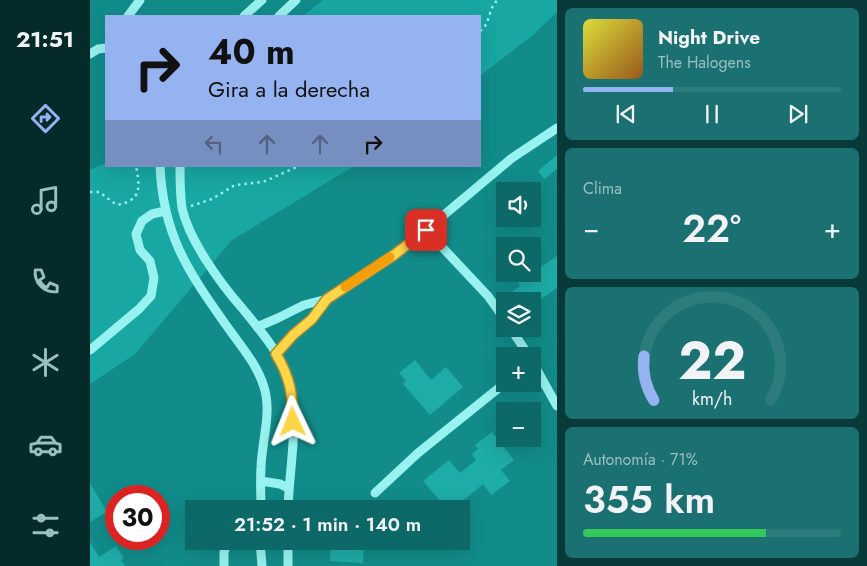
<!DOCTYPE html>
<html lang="es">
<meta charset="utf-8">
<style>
:root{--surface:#0d6968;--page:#1b7171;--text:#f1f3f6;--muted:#9abfc0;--line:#2d7c7c;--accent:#95b2f1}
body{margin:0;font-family:Jost,sans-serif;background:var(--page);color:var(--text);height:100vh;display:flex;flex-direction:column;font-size:19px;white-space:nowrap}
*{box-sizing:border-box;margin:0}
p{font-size:16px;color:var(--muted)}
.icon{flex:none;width:28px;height:28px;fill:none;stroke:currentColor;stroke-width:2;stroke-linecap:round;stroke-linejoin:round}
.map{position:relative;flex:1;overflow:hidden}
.drawer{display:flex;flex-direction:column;gap:8px;padding:8px;background:#073a39;width:310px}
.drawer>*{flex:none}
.hud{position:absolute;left:15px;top:15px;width:376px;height:152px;border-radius:0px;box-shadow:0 5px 20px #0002;background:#95b2f1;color:#111;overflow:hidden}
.controls{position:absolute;left:406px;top:182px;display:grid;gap:10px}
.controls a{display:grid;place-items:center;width:45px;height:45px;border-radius:0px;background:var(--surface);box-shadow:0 5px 20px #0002;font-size:25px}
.speed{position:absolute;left:15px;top:485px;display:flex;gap:10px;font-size:25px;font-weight:700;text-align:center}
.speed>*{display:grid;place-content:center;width:65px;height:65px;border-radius:50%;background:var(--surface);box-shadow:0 5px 20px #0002;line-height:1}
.speed .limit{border:8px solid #d22;background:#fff;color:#111}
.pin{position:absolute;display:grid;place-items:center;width:42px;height:42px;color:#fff;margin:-21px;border-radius:10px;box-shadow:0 2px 8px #0006}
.me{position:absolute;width:55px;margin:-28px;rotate:358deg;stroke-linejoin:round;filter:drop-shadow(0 0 4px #0008)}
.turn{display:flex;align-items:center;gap:18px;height:105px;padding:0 20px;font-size:22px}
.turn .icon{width:65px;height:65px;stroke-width:2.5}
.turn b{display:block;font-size:35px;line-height:42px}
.lanes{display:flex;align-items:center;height:48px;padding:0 20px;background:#0003;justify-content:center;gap:25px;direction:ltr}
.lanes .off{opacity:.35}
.big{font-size:38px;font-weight:600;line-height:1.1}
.drawer .widget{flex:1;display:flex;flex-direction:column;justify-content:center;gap:8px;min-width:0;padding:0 18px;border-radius:8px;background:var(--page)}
.drawer .dial{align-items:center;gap:0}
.dial svg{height:130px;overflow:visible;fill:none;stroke:var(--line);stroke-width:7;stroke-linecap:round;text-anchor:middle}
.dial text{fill:var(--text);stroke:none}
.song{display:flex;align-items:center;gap:15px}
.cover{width:60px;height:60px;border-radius:8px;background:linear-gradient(135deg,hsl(60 70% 55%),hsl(30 70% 35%))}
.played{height:5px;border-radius:2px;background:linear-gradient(90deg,var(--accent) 35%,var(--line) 35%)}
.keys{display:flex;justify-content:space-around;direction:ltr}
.heat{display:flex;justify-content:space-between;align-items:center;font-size:28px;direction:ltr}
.charge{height:8px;border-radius:4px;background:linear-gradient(90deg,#34c759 71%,var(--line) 0)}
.trip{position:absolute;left:95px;top:500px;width:285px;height:50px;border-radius:0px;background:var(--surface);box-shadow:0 5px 20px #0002;font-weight:600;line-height:50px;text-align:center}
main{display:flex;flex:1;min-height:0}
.tabs{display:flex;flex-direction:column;width:90px;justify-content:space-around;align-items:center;background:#052a2a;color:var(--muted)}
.tabs .icon{width:35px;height:35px}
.tabs .active{color:var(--accent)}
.tabs b{font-size:22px;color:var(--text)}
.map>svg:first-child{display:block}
.green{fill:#18a7a2}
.building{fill:#1eaca8}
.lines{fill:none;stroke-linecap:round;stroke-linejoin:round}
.path{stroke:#98f2ef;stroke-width:2.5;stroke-dasharray:2.5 4;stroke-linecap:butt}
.minor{stroke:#98f2ef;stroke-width:9}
.route-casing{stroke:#a68a30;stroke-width:12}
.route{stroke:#ffd54a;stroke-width:9}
.slow{stroke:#f59e0b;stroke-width:9}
</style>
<main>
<nav class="tabs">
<b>21:51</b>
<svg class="icon active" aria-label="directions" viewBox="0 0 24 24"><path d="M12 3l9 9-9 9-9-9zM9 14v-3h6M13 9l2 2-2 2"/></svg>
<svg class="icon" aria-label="music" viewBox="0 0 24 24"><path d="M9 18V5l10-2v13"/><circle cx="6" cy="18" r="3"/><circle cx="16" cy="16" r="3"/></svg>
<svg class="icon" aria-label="phone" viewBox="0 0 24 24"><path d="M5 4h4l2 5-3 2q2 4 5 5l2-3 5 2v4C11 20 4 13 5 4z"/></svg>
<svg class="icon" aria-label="climate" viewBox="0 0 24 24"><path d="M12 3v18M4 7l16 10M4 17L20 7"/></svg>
<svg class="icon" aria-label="car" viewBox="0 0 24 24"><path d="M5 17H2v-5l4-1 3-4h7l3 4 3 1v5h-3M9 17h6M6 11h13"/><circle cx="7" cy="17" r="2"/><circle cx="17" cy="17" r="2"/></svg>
<svg class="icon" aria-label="filters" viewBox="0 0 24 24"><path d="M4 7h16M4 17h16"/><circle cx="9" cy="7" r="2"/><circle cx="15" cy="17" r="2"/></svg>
</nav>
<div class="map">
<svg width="467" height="566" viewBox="0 0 467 566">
<rect width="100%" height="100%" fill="#118c8a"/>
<path class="green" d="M233,0h234v12l-24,23 -53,41v-60h-177z
M16,163v3h248l-122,74 -97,114 -45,30v-214z"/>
<path class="building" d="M467,155v14l-13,10 -6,-8z
M467,256v32l-19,13h-19l-7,-9 8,-6 -2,-3z
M325,360l16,20 15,-13 17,20 -33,28 -27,-31 3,-3 -7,-8z
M402,432l22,28 -13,10 9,11 -19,14 -8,-11 -30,25h-6l-24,-28 26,-21 11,13 16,-13 -4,-6 6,-5 -3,-4z
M0,483l17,29 -17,10z
M241,541h33l-1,22 -33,-2z
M0,542l9,15 17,-11 8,12 -3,2 4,6h-35z"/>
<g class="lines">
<path class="path" d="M390,31c11,-7 8,-24 18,-31
M0,192h9l18,13c25,-5 23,-17 19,-39
M101,206l21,-7 23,-14 28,-3 36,-16"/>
<path class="minor" d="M38,16l12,-16
M154,16l18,-16
M189,16l17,-16
M0,54l8,-5 8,-1
M70,166c3,69 28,105 66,159 14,20 31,39 38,62 8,26 -2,53 -3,80 -1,14 0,28 0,42
M90,166c0,14 0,28 2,42 7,32 38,75 60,100 17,21 39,46 47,72 11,38 0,90 -1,129
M336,230l62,66 17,24
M167,327l21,-9 26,-13 23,-6 11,-7 56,-37 32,-25 86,-72 45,-30
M421,329l18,27
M0,350l49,-41 12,-13 3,-18 -4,-17 -10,-11 -4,-16 6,-13 10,-7 13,-3
M186,354l17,-19 19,-16 15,-20
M442,361l25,45
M171,481l19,3 8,4
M285,493l43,-40 87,-70
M170,541l2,25
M198,541v25
M134,566v-14l4,-11"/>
</g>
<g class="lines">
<g class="route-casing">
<path id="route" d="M203,422c0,-27 -3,-45 -17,-68l17,-19 19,-16 15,-20 67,-44 32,-25"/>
</g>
<use href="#route" class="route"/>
<path class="slow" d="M255,287l45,-30"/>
</g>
</svg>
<div class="controls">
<a><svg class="icon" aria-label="sound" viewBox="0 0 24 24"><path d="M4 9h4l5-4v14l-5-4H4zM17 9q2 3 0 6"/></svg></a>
<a><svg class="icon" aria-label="search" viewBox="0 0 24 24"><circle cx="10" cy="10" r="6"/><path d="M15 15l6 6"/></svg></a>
<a><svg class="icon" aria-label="layers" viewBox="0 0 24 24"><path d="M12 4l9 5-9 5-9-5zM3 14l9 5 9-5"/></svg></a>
<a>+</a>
<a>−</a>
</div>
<div class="speed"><div class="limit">30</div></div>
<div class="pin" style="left:336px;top:230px;background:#d93025"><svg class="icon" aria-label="arrive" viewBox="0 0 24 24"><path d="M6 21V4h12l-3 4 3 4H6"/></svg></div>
<svg class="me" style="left:203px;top:422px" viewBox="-20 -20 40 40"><path d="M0-17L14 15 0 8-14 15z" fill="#ffd54a" stroke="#fff" stroke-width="4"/></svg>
<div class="trip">21:52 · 1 min · 140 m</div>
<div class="hud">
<div class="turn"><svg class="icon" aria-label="right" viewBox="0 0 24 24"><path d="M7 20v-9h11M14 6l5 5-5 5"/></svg><div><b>40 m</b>Gira a la derecha</div></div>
<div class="lanes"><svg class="icon off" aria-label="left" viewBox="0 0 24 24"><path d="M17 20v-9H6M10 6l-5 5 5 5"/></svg><svg class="icon off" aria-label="ahead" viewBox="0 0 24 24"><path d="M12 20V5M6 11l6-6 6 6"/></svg><svg class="icon off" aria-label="ahead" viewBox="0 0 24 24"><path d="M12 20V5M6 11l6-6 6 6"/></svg><svg class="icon" aria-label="right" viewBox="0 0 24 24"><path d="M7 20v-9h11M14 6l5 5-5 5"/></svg></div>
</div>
</div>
<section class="drawer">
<div class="widget">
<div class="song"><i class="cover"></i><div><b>Night Drive</b><p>The Halogens</p></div></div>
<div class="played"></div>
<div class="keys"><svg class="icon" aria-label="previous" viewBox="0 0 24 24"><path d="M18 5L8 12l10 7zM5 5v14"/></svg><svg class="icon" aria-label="pause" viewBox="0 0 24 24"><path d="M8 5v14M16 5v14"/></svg><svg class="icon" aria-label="next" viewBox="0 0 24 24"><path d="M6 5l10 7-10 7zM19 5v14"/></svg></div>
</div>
<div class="widget"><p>Clima</p>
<div class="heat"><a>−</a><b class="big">22°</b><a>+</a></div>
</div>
<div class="widget dial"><svg viewBox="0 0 100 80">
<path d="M14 69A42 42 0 1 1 86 69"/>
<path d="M14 69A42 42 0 0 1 8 42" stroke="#95b2f1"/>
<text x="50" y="56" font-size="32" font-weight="700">22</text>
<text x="50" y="72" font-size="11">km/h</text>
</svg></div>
<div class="widget"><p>Autonomía · 71%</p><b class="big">355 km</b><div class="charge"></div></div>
</section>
</main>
